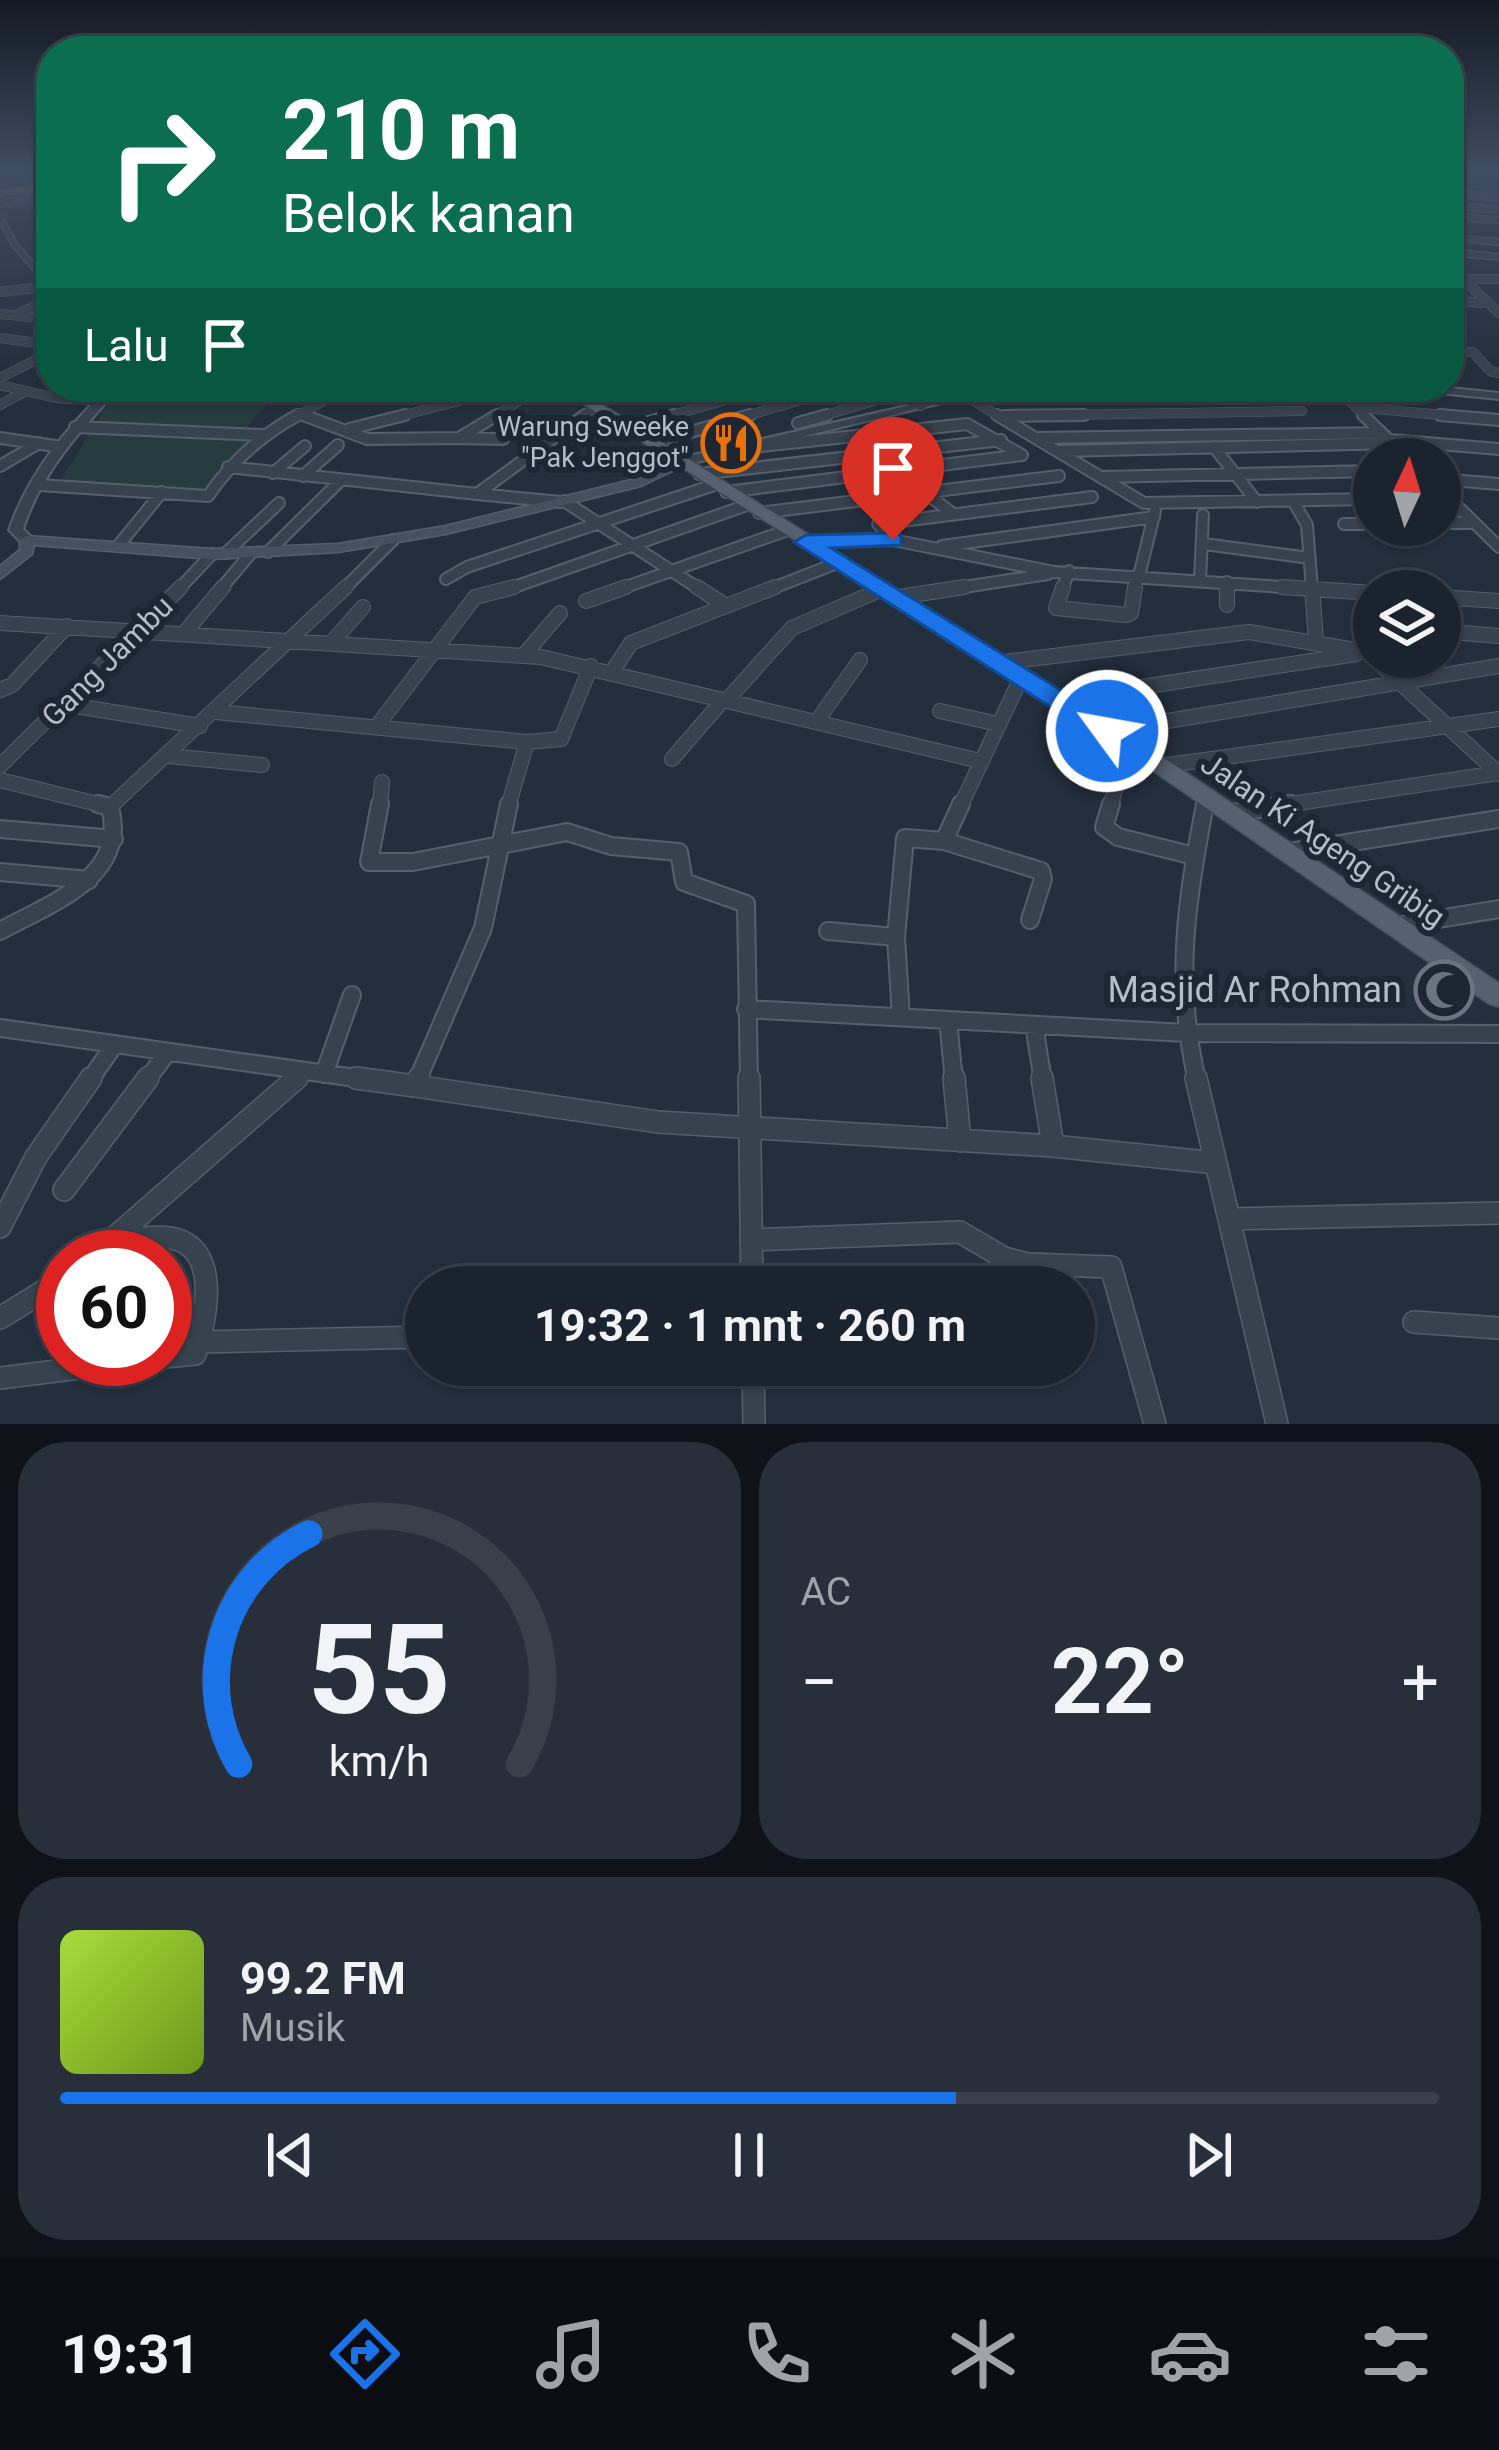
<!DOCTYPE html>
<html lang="id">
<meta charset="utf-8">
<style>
:root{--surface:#1b232e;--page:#282f3a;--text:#f1f3f6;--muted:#a0a4aa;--line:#39404a;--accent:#1a73e8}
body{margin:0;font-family:Roboto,sans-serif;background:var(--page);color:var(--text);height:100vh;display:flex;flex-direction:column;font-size:45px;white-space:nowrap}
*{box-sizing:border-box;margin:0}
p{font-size:39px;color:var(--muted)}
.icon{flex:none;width:66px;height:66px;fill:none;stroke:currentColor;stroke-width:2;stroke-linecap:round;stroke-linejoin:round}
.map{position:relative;height:1424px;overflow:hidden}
.panel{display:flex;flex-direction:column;gap:18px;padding:18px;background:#0f1319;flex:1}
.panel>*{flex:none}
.top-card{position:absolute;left:36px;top:36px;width:1428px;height:366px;border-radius:48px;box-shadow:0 3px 9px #0004,0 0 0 3px var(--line);background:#0b6e4f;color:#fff;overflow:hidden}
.needle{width:78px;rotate:4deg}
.buttons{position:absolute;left:1353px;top:438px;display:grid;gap:24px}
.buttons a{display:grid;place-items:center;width:108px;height:108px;border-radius:50%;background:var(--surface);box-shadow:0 3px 9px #0004,0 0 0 3px var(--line);font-size:60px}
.speed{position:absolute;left:36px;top:1230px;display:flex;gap:24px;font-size:60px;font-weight:700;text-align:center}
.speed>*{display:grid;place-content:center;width:156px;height:156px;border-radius:50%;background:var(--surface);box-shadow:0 3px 9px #0004,0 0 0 3px var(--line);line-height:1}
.speed .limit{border:18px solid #d22;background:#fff;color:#111}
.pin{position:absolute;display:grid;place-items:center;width:102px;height:102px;color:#fff;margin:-123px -51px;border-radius:50% 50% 50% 0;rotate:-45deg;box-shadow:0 0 12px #0007}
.pin .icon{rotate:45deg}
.me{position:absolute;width:132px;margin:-66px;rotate:302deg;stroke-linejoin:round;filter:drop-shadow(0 0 9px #0008)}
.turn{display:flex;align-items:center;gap:42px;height:252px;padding:0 48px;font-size:54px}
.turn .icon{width:156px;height:156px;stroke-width:2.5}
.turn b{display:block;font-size:84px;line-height:102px}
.then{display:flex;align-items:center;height:114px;padding:0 48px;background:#0003;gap:24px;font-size:45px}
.big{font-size:90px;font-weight:700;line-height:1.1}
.panel .card{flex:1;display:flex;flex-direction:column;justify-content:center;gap:18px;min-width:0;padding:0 42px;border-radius:48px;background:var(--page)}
.panel .dial{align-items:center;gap:0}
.dial svg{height:312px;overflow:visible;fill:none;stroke:var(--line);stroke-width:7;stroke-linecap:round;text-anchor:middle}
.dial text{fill:var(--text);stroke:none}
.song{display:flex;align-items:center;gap:36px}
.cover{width:144px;height:144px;border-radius:18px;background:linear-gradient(135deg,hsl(80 70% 55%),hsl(80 70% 35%))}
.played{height:12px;border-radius:6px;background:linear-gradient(90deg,var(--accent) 65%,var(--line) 65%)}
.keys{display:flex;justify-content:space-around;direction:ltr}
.heat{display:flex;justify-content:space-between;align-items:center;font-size:66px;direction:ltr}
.panel .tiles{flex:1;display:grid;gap:18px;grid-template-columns:1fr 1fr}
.card:last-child{grid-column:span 2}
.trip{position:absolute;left:405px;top:1266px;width:690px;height:120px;border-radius:60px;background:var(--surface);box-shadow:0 3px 9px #0004,0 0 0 3px var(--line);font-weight:700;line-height:120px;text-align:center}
.tab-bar{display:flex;height:192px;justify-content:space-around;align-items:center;background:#0b0e12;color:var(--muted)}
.tab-bar .icon{width:84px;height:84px}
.tab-bar .on{color:var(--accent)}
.tab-bar b{font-size:54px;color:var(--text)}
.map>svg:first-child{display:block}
.green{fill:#263c3f}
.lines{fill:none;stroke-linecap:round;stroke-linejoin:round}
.minor-far5-casing{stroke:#565f6c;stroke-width:8}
.minor-far4-casing{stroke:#565f6c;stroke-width:10}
.minor-far3-casing{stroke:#565f6c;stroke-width:14}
.minor-far2-casing{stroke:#565f6c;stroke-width:16}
.minor-far1-casing{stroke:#565f6c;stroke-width:20}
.minor-casing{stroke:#565f6c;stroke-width:24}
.tertiary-casing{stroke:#565f6c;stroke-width:4}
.secondary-casing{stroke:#565f6c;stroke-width:3}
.primary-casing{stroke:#414a57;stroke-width:3}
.motorway-casing{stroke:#434c59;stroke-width:3}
.minor-far5{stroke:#38414e;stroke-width:6}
.minor-far4{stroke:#38414e;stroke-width:9}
.minor-far3{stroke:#38414e;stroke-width:10}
.minor-far2{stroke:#38414e;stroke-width:14}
.minor-far1{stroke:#38414e;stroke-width:16}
.minor{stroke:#38414e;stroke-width:21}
.tertiary{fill:#38414e;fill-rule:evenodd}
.secondary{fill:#465061;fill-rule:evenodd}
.primary{fill:#56606e;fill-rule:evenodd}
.motorway{fill:#746855;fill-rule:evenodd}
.route{fill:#1a73e8;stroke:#114b97;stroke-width:3}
.labels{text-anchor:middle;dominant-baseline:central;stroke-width:12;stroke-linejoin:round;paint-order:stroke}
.far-poi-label{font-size:27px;fill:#b4bcc9;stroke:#1d2633;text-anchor:end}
.street-label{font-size:30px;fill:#b4bcc9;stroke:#1d2633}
.near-poi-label{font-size:36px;fill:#b4bcc9;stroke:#1d2633;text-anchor:end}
</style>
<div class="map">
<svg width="1499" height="1424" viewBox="0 0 1499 1424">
<rect width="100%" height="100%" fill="#242f3e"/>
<path class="green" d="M127,387h189l-7,8c-31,-1 -45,8 -63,34l-147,-7 2,-10z
M112,430l140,8 -45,53 -148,-8 31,-50z"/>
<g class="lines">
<g class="minor-far5-casing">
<path id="minor-far5" d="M38,171l6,6
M1449,192l50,6
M0,204l51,-11
M1449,205l50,5
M1449,217l50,3
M0,218l15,27 31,36
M1449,238l50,4
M1449,252l50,5
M1449,265l17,16
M1464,279h35"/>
</g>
<g class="minor-far4-casing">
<path id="minor-far4" d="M43,278l7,8
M1462,278l37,35
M1464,279h35
M0,292l51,-6
M1449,301l39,2
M0,314l51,5
M18,314l33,-16
M0,338l51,7
M1449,352h24l17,19 9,2
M0,378l51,-26
M0,385l56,13 44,3
M882,387l39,19
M1335,387l32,31
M574,393l23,-6
M971,394l311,-4
M966,396l36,22
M0,405l26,-14
M1356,407l117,11
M299,413l12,5
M1004,416l298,-5
M293,418l56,-31
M393,418l120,-31
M492,418l49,-31
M581,418l14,-11
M663,418l107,-31
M739,418l106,-31
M816,418l81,-24"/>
</g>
<g class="minor-far3-casing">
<path id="minor-far3" d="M303,415l64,24 92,-1 38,-23
M997,415l147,88 230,-4
M1363,415l46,44
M1440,415l59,5
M1004,416l80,-1
M798,423l29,-8
M75,427l189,8
M627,428l47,-13
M349,429l56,-14
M0,438l62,9
M459,438l44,1
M1039,438l343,-5
M1390,440l109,9
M652,443l98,-28
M1214,447l43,55
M744,448l223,-24 55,31
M1059,451l334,-8
M0,466l39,-23
M228,467l249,27
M894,469l58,44
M273,473l32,-27
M699,474l302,-34
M303,476l35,-31
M1102,477l272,-6
M1440,479l59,5
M39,485l169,11c24,-35 53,-61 90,-81
M1440,489l59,58
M726,492l296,-37
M564,501l137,89
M1293,501l14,24 5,65
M561,502l-84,-8 108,-79
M759,513l300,-37
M1440,523h34
M1344,524h30
M893,540l-15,-16 214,-27
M806,542l87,-2 161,32 274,18
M1204,544l106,14
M118,546l44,-54
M942,546l212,-29
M268,552l72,-71
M226,553l53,-50
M1139,576l16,-65
M446,579l21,-12 247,-82
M1200,580l3,-65
M1227,582v8
M178,590l34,-36
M220,590l31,-37
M343,590l50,-50
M506,590l241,-85
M617,590l171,-60
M768,590l69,-27
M945,590l103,-16
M1062,590l7,-19
M1134,590l2,-14"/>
</g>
<g class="minor-far2-casing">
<path id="minor-far2" d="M697,587l29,19
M1063,587l-7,21 70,7 5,-2 4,-26
M1227,587v18
M1282,587l92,6
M1312,587l4,54
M1440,597l59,4
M893,598l71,-11
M586,601l40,-14
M0,623l541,34 439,104
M186,631l37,-44
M1440,631l59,5
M333,641l30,-34
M523,656l37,-43
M997,663l252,-31 118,20 132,122
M612,672l19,-29 144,-56
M0,690l12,-5 55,-59
M1058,700l298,-46
M726,701l66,-73 88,-38
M63,704l137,22
M940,711l58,13
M216,712l311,30
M817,721l43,-61
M377,726l98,-129 39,-10
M1107,731l392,-65
M169,756l93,9
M672,759l51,-59
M0,766l181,-179
M1161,766l338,-47
M0,780l110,27
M110,807l236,-220
M380,807l2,-25
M508,807l19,-65 34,-3 30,-73
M960,807l61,-129
M1110,807l19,-62
M1205,807l2,-11
M1271,807l227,-34"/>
</g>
<g class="minor-far1-casing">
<path id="minor-far1" d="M98,804l12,3
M380,804l-11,58h44l154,-30 44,14 68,6 5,30 62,22 3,177
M961,804l-17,37 97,30 2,8 -13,41
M1111,804l-7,23 14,10 76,19
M1232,813l59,-9
M0,829l114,10
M1289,852l210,-33
M0,872l89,8
M1396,926l103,-17
M0,931c51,-28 129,-54 110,-124
M828,931l68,6 5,80
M896,937l9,-99 39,3
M746,1009l440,24 313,1
M948,1020l6,61
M1034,1025l9,56
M0,1028l377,53
M324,1074l28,-79
M89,1081l26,-37
M146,1081l21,-28
M294,1081l10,-9
M417,1081l66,-153 26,-124
M1197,1081c-23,-101 -11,-178 8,-277"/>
</g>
<g class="minor-casing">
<path id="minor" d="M356,1078l59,8
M419,1078l-4,8 243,36 395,24 163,17
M749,1078l3,209
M954,1078l6,63
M1042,1078l11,68
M1196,1078l81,346
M64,1190l84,-112
M1231,1219l268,-6
M0,1227l36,-70 55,-79
M751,1240l209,-8 44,26 24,6 83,3 44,157
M113,1241c18,-1 39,-6 58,-3 51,9 35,82 24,116l-30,3
M92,1257l205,-179
M0,1318l63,-39
M1414,1322l85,6
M200,1342l226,-5
M753,1365l1,59
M0,1378l152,-19"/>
</g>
<g class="tertiary-casing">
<path id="tertiary" d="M109,387h11c-40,44 -78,84 -97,142l11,11 -2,3h-10l-13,-13c20,-57 57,-102 100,-143z
M989,387h19l-328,79 -6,-4 6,-4z
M1403,387h38l58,6v6l-91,-9z"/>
</g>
<g class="secondary-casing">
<path id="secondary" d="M680,458l7,4 -2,3 -44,21 -195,48 -108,18 -126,7 -178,-14 -2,9 -32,25v-13l20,-16v-10l7,-4 185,13 126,-5 108,-18 185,-46z"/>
</g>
<g class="primary-casing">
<path id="primary" d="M557,387h17l595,374 330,222v24l-10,-3 -336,-233z"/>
</g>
<g class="motorway-casing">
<path id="motorway" d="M51,183v6l-51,7v-6z"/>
</g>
<use href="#minor-far5" class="minor-far5"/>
<use href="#minor-far4" class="minor-far4"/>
<use href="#minor-far3" class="minor-far3"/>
<use href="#minor-far2" class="minor-far2"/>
<use href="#minor-far1" class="minor-far1"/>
<use href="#minor" class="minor"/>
<use href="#tertiary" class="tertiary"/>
<use href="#secondary" class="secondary"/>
<use href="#primary" class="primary"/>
<use href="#motorway" class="motorway"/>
</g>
<linearGradient id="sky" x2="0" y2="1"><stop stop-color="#141a22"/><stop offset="0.46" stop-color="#3f4d63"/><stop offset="1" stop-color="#3f4d63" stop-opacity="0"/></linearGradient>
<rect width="1499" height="370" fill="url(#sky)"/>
<path class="route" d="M893,533l8,2v10l-70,3 286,177 4,6 -4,6h-20l-303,-195 12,-7z"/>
<defs>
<g id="restaurant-ring" transform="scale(3)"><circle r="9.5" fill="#1d2633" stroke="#e8710a" stroke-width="1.5"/><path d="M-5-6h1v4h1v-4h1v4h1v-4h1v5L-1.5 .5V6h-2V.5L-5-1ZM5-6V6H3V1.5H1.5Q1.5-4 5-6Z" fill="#e8710a"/></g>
<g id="mosque-ring" transform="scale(3)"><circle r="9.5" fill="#1d2633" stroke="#6b7280" stroke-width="1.5"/><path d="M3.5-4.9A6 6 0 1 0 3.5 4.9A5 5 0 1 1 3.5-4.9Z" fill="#6b7280"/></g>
</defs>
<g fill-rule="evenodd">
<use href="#restaurant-ring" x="731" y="443"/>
<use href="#mosque-ring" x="1444" y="990"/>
</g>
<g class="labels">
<g class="far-poi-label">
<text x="689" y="427">Warung Sweeke<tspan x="689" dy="31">"Pak Jenggot"</tspan></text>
</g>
<g class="street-label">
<text transform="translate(107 661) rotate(-45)">Gang Jambu</text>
<text transform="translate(1323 840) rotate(34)">Jalan Ki Ageng Gribig</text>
</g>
<g class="near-poi-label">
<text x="1402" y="990">Masjid Ar Rohman</text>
</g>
</g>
</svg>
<div class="buttons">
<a><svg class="needle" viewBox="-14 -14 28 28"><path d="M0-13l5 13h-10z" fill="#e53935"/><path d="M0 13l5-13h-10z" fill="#a0a4aa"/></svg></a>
<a><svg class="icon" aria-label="layers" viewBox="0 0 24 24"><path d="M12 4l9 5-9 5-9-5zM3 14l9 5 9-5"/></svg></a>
</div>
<div class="speed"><div class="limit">60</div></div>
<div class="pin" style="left:893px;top:540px;background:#d93025"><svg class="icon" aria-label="arrive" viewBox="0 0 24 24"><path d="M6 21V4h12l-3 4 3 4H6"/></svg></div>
<svg class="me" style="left:1107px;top:731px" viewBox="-20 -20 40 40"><circle r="17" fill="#1a73e8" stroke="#fff" stroke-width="3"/><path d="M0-11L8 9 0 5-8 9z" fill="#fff"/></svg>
<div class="trip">19:32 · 1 mnt · 260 m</div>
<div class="top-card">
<div class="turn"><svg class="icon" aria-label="right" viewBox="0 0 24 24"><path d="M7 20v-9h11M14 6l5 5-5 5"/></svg><div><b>210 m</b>Belok kanan</div></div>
<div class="then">Lalu<svg class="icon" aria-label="arrive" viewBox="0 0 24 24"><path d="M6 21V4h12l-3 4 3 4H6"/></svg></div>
</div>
</div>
<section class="panel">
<div class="tiles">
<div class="card dial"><svg viewBox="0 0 100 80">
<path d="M14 69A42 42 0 1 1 86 69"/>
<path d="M14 69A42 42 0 0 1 32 10" stroke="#1a73e8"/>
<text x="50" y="56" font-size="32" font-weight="700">55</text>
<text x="50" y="72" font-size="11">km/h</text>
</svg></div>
<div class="card"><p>AC</p>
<div class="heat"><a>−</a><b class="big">22°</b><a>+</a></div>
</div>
<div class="card">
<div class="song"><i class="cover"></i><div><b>99.2 FM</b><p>Musik</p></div></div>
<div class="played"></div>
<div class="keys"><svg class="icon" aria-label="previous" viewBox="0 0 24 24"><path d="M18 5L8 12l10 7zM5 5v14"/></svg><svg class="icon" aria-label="pause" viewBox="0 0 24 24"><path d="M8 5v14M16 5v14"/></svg><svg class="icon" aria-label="next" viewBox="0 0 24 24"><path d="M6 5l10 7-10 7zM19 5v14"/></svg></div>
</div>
</div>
</section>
<nav class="tab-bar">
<b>19:31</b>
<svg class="icon on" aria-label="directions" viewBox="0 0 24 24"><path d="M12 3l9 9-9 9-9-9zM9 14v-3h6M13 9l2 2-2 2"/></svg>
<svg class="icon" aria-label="music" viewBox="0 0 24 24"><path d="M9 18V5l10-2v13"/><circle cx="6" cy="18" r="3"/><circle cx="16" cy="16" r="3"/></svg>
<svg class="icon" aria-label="phone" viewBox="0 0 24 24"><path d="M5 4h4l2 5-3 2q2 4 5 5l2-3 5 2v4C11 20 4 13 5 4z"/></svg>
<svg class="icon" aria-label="climate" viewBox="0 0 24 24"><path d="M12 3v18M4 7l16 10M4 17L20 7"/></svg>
<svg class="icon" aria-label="car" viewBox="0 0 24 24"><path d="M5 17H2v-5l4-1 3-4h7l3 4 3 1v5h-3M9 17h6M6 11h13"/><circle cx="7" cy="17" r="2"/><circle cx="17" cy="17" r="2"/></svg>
<svg class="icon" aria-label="filters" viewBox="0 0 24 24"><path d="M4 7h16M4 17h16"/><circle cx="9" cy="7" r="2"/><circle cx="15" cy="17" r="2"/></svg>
</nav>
